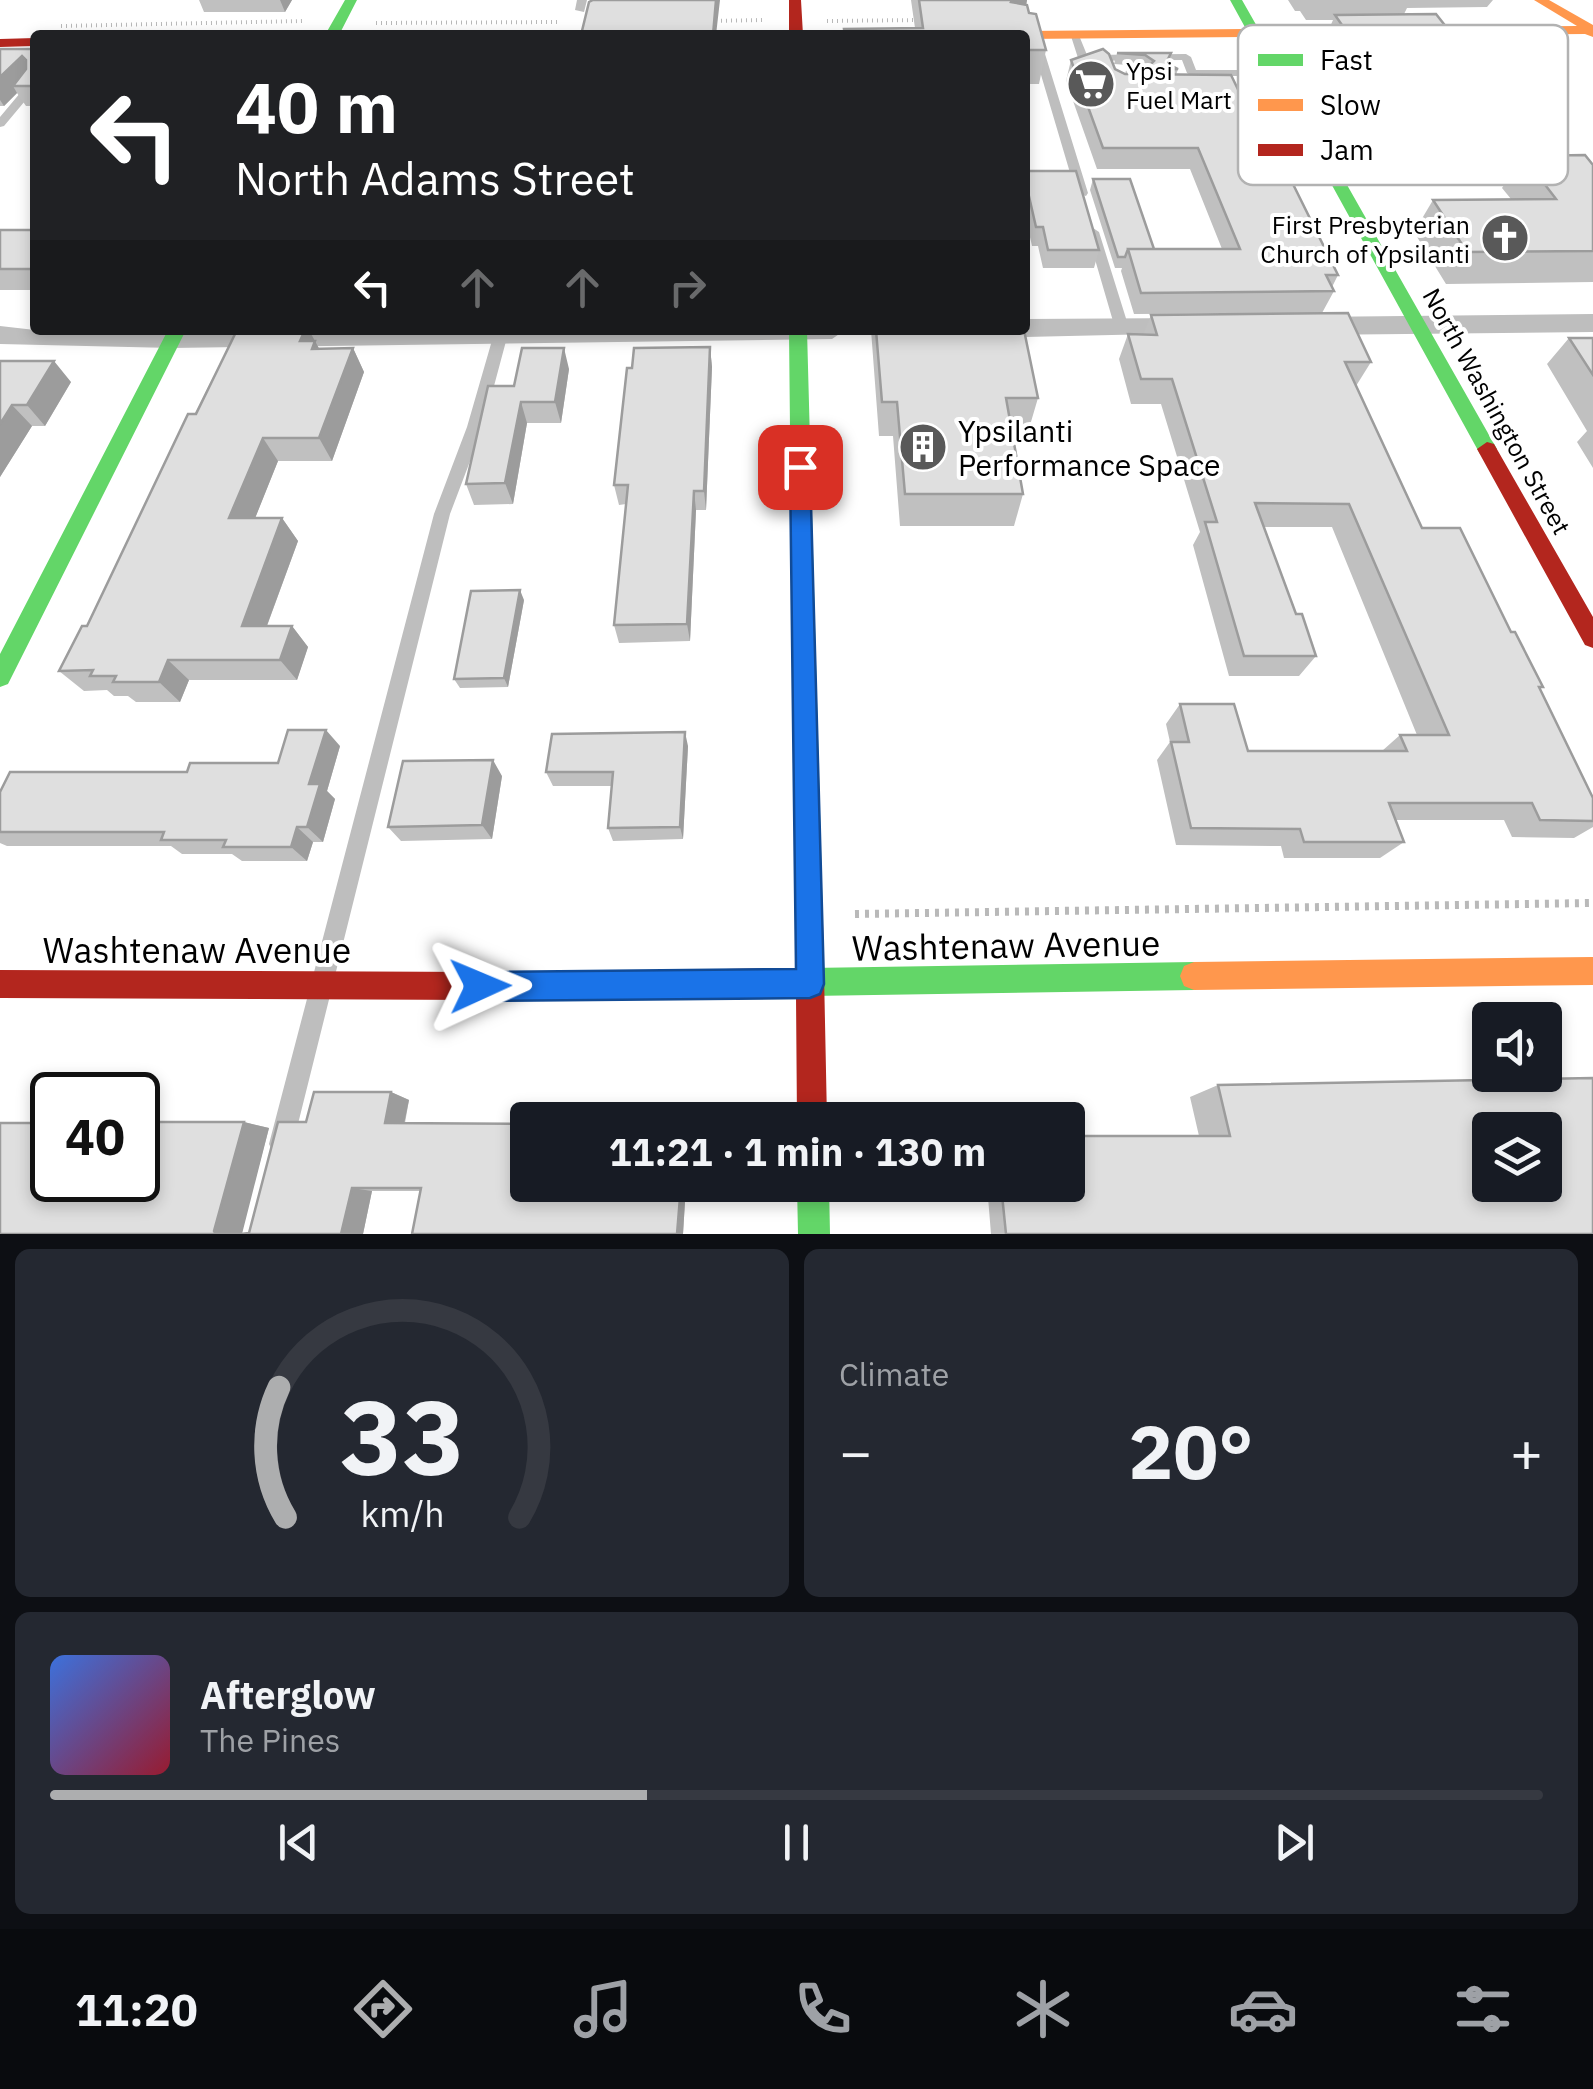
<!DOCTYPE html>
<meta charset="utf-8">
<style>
:root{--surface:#171b24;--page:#242831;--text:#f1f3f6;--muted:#9ea1a6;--line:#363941;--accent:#adaeaf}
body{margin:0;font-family:"IBM Plex Sans",sans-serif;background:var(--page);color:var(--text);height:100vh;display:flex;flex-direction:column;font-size:38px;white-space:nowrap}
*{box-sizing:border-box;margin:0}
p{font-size:32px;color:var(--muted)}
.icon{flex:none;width:55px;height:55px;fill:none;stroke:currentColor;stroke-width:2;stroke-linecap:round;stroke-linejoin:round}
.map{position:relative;height:1234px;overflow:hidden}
.side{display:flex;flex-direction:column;gap:15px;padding:15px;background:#0d0f14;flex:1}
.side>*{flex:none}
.guide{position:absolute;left:30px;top:30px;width:1000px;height:305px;border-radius:10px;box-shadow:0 5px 15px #0003;background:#202124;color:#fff;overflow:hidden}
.fabs{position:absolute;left:1472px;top:1002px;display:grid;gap:20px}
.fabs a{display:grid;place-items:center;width:90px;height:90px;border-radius:10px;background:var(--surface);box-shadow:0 5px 15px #0003;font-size:50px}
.speed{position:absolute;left:30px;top:1072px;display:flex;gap:20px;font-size:50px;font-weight:700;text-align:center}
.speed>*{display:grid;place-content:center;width:130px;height:130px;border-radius:50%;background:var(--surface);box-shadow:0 5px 15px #0003;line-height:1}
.speed .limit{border:5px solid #111;border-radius:15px;background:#fff;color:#111}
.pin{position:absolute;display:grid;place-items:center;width:85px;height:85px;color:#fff;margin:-42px;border-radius:20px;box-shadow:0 5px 15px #0006}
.me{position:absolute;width:110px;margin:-55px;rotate:89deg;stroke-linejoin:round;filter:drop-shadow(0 0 8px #0008)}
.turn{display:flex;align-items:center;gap:35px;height:210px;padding:0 40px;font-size:45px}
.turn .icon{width:130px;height:130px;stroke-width:2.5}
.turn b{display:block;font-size:70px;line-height:85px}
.lanes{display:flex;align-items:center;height:95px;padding:0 40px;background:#0003;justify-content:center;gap:50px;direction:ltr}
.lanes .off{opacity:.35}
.big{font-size:75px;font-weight:800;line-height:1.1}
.side .widget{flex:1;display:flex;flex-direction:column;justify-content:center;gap:15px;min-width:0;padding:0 35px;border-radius:15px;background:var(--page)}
.side .dial{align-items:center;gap:0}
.dial svg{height:260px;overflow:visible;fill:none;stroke:var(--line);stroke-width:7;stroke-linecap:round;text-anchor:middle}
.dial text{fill:var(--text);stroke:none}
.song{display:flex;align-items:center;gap:30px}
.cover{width:120px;height:120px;border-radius:15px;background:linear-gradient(135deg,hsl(220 70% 55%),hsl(350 70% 35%))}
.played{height:10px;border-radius:5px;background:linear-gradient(90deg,var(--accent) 40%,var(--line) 40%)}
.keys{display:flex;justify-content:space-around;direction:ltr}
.heat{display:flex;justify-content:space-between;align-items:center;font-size:55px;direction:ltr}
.side .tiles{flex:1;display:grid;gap:15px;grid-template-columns:1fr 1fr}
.widget:last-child{grid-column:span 2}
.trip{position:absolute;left:510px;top:1102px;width:575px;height:100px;border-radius:10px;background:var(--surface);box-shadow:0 5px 15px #0003;font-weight:800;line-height:100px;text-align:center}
.menu{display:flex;height:160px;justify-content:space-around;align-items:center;background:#090b0e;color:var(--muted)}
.menu .icon{width:70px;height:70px}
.menu .selected{color:var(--accent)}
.menu b{font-size:45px;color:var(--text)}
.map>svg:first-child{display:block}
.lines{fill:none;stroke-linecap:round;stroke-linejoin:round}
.path-far1{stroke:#b9b9b9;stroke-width:4;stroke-dasharray:1 4;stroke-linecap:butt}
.path{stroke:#b9b9b9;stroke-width:8;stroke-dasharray:4 6;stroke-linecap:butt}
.lane{fill:#bebebe;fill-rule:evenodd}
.street{fill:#bebebe;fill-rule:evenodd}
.fast{fill:#63d668;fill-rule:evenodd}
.slow{fill:#ff974d;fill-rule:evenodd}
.jam{fill:#b3261e;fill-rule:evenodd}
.wall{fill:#c0c0c0}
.shaded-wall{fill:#9c9c9c}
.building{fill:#dfdfdf;stroke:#9c9c9c;stroke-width:2.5;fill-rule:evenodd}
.route{fill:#1a73e8;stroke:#114b97;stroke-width:2.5}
.labels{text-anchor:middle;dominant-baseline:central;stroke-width:8;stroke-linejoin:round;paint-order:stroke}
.far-poi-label{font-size:25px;fill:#000;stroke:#fff;text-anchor:start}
.far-street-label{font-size:25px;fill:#000;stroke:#fff}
.poi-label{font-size:30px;fill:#000;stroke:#fff;text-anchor:start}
.near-street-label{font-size:35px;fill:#000;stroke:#fff}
.key{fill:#fff;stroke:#b2b2b2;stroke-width:2.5}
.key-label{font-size:28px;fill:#000}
</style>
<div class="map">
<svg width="1593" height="1234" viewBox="0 0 1593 1234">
<rect width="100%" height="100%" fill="#fff"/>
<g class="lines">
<path class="path-far1" d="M711,21l52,-1
M827,21l93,-1
M376,23l182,-1
M61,26l242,-5"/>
<path class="path" d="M855,914l738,-11"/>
<path class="lane" d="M577,0h10l-3,12 -9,-2z
M1070,33h8l9,22 99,-1 5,3 5,13h81l5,3 -5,3h-85l-5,-3 -5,-13 -99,1 -5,-3z
M1036,38l5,3 47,152 -2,3 -10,-3 -45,-152z
M35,79v10l-31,37 -4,1v-10l31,-37z
M1093,228l6,4 30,96 -2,3 -5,2 -7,-5 -28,-96z
M495,330h14l-26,97 -33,87 -157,630 -4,8 -8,4 -8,-4 -4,-8 165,-630 33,-87z"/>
<path class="street" d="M1593,314v18l-284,3 -13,-9 13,-9z
M1190,318l13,9 -4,6 -174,4 -12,-7h12v-11z
M0,326l35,4h810l-13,9 -660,9 -172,-4z"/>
<path class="fast" d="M345,0h12l-18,35h-14z
M1230,0h12l255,449 -3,5h-14z
M168,330h18l-178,354 -8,3v-33z
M789,330h18l16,594 -4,10 -10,4 -10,-4 -4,-10z
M1194,962l10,4 4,10 -4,10 -10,4 -384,6 -10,-4 -4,-10 4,-10 10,-4z
M797,1185h32l1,49h-32z"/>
<path class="slow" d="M1534,0h15l44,25v12l-8,-3 -560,5v-4h-7l7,-4 552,-5z
M1593,957v28l-399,5 -10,-4 -4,-10 4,-10 10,-4z"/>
<path class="jam" d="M789,0h12l2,35h-14z
M35,38v8l-35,1v-8z
M1487,442l7,2 99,173v31l-8,-3 -108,-196z
M809,910l10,4 4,10 4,196h-30l-1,-124 -316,4 -480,-2v-28l480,2 316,-4 -1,-44 4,-10z"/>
</g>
<path class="wall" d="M199,0h93l-7,12h-81z
M911,0h116l-1,5 3,8 17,37 -7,34h-14v-49h-181v-6l71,-1z
M1288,0h205l-6,7 -80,1 -3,6 73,52 -18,31h-11l-7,12h-4l-4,7h-48l-7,-10h-11l-21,-33 -7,-1 -17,-27 11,-25h-27l-6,-9h-5z
M0,49h35v57h-9l-9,-13 -13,13h-4z
M1117,53h54l-4,11 11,5 -2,6 101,95 61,105 -6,12 2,4 -12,22 -188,1 -13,-43 1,-3h-7l-25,-78 3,-11 61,70h68l-32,-80h-93l-31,-88 5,-21 54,14 2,-7 18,1 -3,-2 -28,-2z
M1523,156l70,9v117l-147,2 -32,-52 19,-32 78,-1 -9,-11z
M1025,171l74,79 -5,18h-51l-5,-22h-6l-7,-31z
M0,230h35v60h-35z
M1151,315l220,47 -15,24 66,142 89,104 32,55 -3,2 53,109v29l-19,11 -62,-1 -8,-17h-109l9,22 -24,16h-96l-3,-12 -105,-1 -19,-85 13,-18 -4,-18 14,-20 68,47h134l18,-16h17l-85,-208h-68l32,87 20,42 -17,20h-70l-36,-131 7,-13 -39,-128h-30l-12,-45 9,-25 15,1z
M237,330h72l10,19 34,-1 11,24 -32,89h-54l-23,57h27l16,23 -31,85h25l16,21 -11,33h-108l-9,22h-44l-8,-6h-14l-7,-6 -23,1 -25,-20 28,-45z
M871,330h153l14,68 -10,34h-16l11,62 -9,32h-114l-7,-90h-14z
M1569,338h24v130l-16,-26 10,-11 -40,-67z
M710,347l2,20 -6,143h-10l-6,131 -71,2 -5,-18 12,-121 -7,1 -5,-20 18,-117z
M0,361l71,21 -26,44h-13l-32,51z
M569,369l-8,54h-34l-14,81 -39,1 -8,-21 48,-98z
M524,600l-16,87 -48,1 -6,-9z
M340,746l-13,45 8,8 -12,43h-10l-6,19h-65l-10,-7h-50l-11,-8h-164l-7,-3v-51l278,-29z
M688,746l-5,93 -70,2 -5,-13 4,-42h-59l-7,-14z
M502,776l-10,63 -91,2 -13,-14z
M1218,1085l375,149h-602l-4,-49h81l131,-49 -9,-39z
M391,1092l18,8 -4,23 123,62h158l-3,49h-271l9,-43h-49l-9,43h-363l244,-112 25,6 -28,105h8l57,-111z"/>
<path class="shaded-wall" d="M280,0h12l-7,12z
M716,0h4l-4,35h-3z
M1012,0h15l-4,23 -12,3z
M22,56l12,19 -21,11 4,7 -13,13 -4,-6v-23z
M305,330h4l19,35 -28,-24z
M710,347l2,20 -6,143 -2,-19z
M353,348l11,24 -32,89 -13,-23z
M564,348l5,21 -8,54 -6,-21z
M54,361l17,21 -26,44 -18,-21z
M521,402l6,21 -14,81 -8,-21z
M12,405l20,21 -32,51v-53z
M263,438l15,23 -32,80 -17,-23z
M694,491l2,19 -6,131 -3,-17z
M282,518l16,23 -39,106 -17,-21z
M520,590l4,10 -16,87 -4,-9z
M292,626l16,21 -11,33 -17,-20z
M168,660l21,20 -9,22 -21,-20z
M326,730l14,16 -13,45 8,8 -12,43 -16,-15 2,-43z
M685,732l3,14 -5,93 -3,-12z
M493,760l9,16 -10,63 -10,-14z
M297,827l16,15 -6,19 -16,-14z
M391,1092l18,8 -6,29 -18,-6z
M244,1122l25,6 -27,106h-26l-2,-3z
M681,1185h5l-3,49h-6z
M352,1188l20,3 -9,43h-22z"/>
<path class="building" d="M593,0h123l-3,35h-132l8,-33z
M919,0h93l-1,2 16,3 2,8 7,1 10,36h-21v-15h-180l-1,-6 79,-1z
M1436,14l41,52h-27l9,11 -14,1 5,7h-49l-7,-10h-12l-21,-33 -8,-1 -18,-26z
M0,49h35v37h-22l13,-17v-9l-4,-4 -22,21z
M1103,49l6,5 6,15 10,5 106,1 46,95h9l52,105h-12l8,16 -193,2 -13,-44h112l-42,-101h-95l-32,-88z
M1117,53h54l-5,10 12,6 -50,2 -1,-4 20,1 7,-7 -9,-6z
M1585,155l8,10v86l-126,1 -34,-52 123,-1 -33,-43z
M1025,171h51l23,79h-51l-5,-23h-7l-11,-48z
M1093,179h37l24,70h-26l-3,8h-7z
M0,230h35v39h-35z
M1348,313l23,49h-26l77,166h38l51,104h4l28,55h-4l54,111v23l-53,-1 -8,-17h-143l15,39h-100l-4,-13 -109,-1 -20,-86h18l-9,-38h54l14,47h159l-7,-16h49l-100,-231 -94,-1 41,111h6l14,42h-72l-39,-134h12l-45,-143h-31l-13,-45 29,1 -6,-20z
M237,330h68l-5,11h15l-3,8 41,-1 -34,90h-56l-34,80h53l-40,108h50l-12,34h-112l-9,22h-46l3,-6h-26l3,-6 -34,1 23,-45h5l101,-212h8z
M876,330h148l14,68h-32l17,96h-118l-8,-92h-15z
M1569,338h24v37z
M710,347l-6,144h-10l-7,133 -73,1 14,-140h-14l13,-117h5l2,-20z
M522,348h42l-9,54h-34l-16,81 -39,1 22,-98h26z
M0,361h54l-27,44h-15l-12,19z
M520,590l-16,88 -50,1 17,-88z
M288,730h38l-17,54h11l-13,43h-10l-6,20h-68l3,-7h-65l3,-8h-164v-40l10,-20h177l3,-9h88z
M685,732l-5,95 -72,1 5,-56h-67l6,-38z
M493,760l-11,65 -94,2 15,-66z
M1593,1078v156h-587l-5,-49h67v-49h162l-12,-51zM1490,1130h55v55h-55z
M314,1092h77l-6,31 143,1v61h153l-4,49h-265l9,-46h-69l-11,46h-100l8,-1 29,-111h28z
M138,1122h106l-30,109 2,3h-216v-111h52v57h86z"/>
<path class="route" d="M800,459l10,8 14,517 -4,10 -10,4 -330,3 -10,-5 -4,-10 4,-10 10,-4 316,-3 -6,-502z"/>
<defs>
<g id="supermarket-disc" transform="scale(2.5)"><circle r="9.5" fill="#595959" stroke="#fff"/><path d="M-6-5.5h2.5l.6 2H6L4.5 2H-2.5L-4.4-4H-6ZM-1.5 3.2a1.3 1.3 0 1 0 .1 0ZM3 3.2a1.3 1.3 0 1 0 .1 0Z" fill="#fff"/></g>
<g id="church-disc" transform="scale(2.5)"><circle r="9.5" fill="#595959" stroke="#fff"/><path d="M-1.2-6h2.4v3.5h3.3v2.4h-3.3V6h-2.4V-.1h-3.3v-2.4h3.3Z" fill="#fff"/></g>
<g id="building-disc" transform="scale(2.5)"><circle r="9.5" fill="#595959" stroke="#fff"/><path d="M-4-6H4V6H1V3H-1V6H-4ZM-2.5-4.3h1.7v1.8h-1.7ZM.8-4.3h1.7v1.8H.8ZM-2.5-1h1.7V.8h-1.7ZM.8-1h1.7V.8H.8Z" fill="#fff"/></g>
</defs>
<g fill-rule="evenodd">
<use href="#supermarket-disc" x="1091" y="84"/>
<use href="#church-disc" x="1505" y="238"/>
<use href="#building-disc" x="923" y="447"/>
</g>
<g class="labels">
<g class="far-poi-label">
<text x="1126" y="70">Ypsi<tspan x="1126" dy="29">Fuel Mart</tspan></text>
<text x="1470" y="224" text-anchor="end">First Presbyterian<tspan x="1470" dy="29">Church of Ypsilanti</tspan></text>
</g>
<g class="far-street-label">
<text transform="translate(1497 411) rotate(61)">North Washington Street</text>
</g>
<g class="poi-label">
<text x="958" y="430">Ypsilanti<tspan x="958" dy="34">Performance Space</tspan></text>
</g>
<g class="near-street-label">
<text transform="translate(1006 945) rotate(-1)">Washtenaw Avenue</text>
<text x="197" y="950">Washtenaw Avenue</text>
</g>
</g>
<rect x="1238" y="25" width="330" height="160" rx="15" class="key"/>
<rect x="1258" y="54" width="45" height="12" fill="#63d668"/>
<rect x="1258" y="99" width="45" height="12" fill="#ff974d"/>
<rect x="1258" y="144" width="45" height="12" fill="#b3261e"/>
<g class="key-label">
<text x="1320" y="70">Fast</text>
<text x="1320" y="115">Slow</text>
<text x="1320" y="160">Jam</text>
</g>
</svg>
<div class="fabs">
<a><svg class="icon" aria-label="sound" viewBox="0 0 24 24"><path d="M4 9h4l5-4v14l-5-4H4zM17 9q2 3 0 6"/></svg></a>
<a><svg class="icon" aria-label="layers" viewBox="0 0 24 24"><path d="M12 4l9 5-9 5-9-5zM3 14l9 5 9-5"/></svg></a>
</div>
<div class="speed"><div class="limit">40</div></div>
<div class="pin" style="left:800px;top:467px;background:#d93025"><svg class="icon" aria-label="arrive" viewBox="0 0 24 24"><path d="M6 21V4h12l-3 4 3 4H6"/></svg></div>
<svg class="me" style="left:480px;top:986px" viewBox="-20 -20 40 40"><path d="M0-17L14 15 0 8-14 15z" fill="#1a73e8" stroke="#fff" stroke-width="4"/></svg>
<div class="trip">11:21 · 1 min · 130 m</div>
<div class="guide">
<div class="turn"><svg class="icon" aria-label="left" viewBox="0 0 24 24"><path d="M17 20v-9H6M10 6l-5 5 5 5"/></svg><div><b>40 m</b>North Adams Street</div></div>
<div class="lanes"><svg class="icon" aria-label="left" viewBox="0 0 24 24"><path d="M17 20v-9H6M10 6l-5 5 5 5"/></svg><svg class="icon off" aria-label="ahead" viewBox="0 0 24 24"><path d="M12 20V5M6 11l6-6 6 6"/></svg><svg class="icon off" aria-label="ahead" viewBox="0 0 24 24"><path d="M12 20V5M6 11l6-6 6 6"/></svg><svg class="icon off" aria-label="right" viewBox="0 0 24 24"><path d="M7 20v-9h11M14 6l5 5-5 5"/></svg></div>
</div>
</div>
<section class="side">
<div class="tiles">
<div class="widget dial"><svg viewBox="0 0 100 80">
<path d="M14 69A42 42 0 1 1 86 69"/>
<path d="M14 69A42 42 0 0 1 12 29" stroke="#adaeaf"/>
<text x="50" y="56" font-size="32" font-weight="700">33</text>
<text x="50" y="72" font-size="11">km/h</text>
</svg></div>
<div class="widget"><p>Climate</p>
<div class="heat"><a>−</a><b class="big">20°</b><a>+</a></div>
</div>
<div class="widget">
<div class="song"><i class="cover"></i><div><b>Afterglow</b><p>The Pines</p></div></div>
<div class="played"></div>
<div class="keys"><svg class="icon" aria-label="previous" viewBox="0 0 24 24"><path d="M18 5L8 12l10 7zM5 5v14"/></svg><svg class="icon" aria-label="pause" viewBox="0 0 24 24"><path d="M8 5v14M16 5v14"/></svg><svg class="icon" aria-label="next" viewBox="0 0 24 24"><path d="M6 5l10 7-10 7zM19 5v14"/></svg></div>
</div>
</div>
</section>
<nav class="menu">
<b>11:20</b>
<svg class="icon selected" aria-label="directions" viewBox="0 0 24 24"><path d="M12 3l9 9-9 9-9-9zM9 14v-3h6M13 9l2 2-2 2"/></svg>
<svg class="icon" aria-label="music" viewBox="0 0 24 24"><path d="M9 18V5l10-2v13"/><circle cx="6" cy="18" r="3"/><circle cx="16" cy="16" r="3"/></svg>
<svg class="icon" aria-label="phone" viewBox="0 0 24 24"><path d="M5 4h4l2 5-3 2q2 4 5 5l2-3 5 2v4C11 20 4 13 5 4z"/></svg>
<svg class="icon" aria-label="climate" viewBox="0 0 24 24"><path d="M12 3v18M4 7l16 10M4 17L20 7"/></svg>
<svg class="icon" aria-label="car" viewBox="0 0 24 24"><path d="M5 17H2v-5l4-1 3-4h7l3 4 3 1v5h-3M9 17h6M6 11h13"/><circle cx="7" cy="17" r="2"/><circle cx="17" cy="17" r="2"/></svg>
<svg class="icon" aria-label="filters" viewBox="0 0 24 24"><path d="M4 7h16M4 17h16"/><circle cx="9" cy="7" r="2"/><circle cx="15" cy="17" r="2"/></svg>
</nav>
